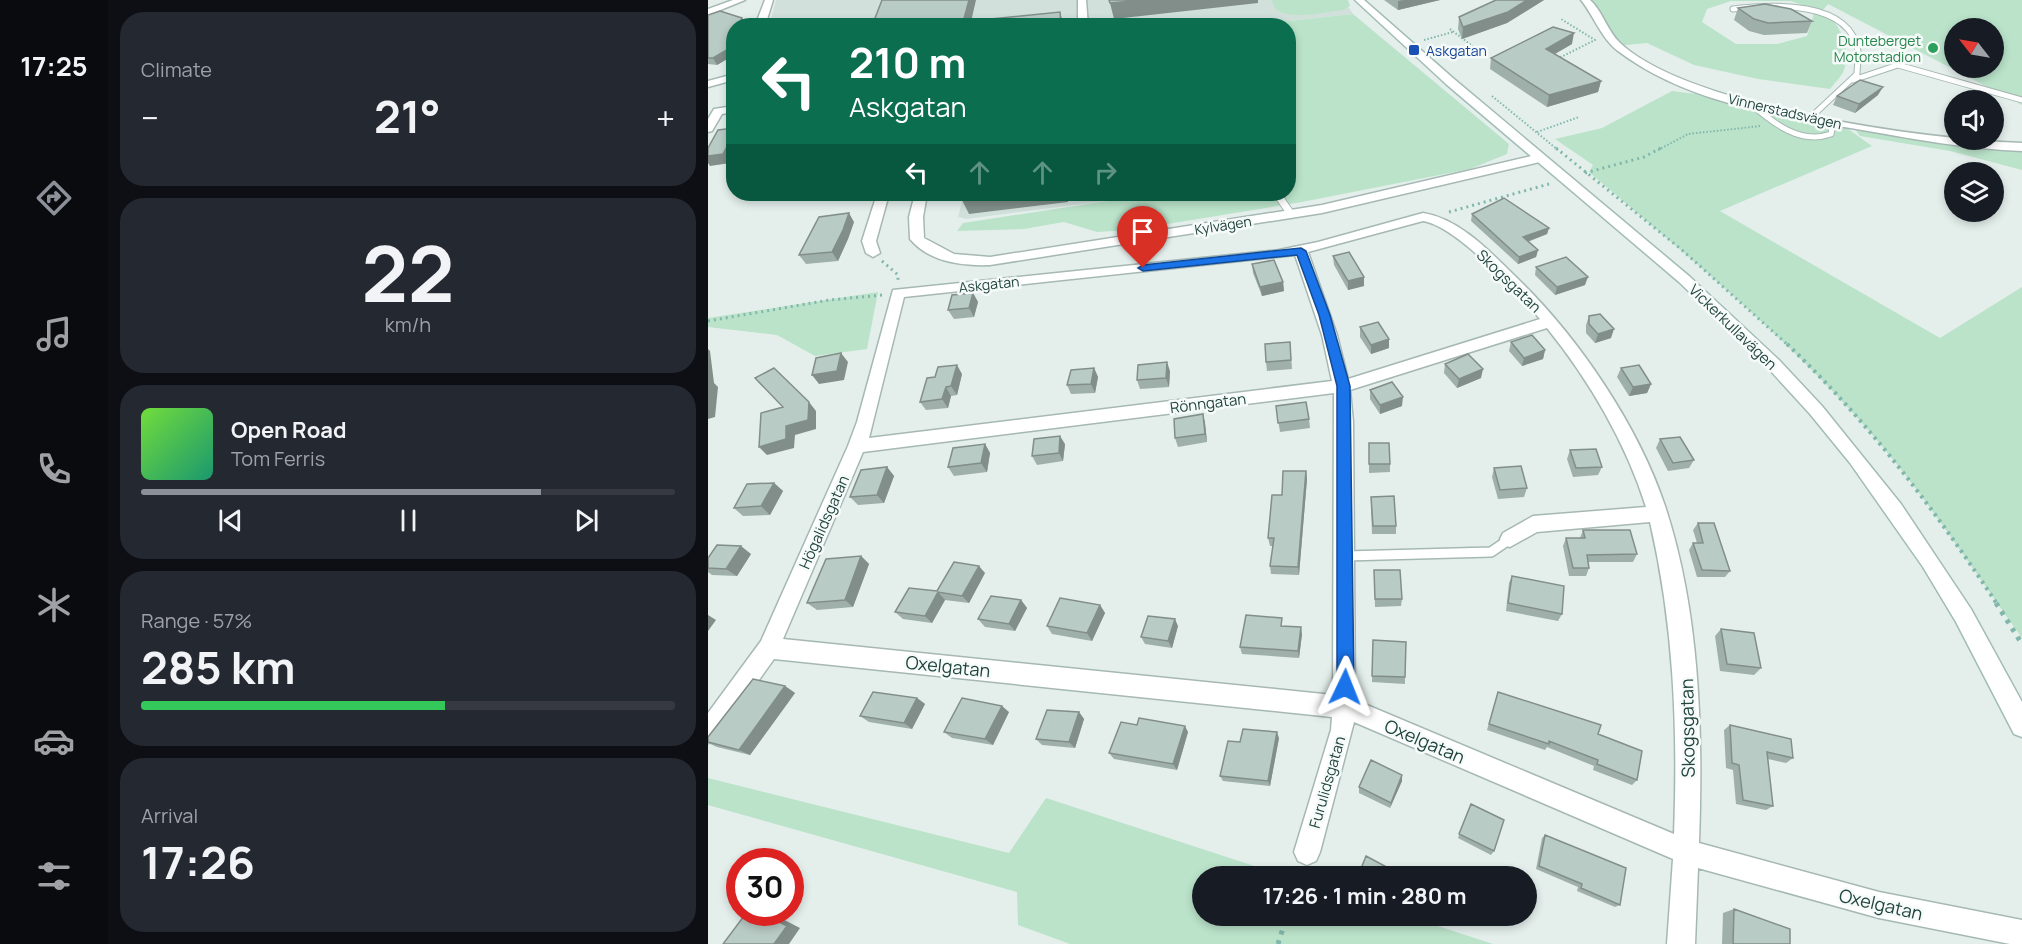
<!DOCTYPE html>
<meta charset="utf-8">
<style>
:root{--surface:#171b24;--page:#242831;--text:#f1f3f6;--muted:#9ea1a6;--line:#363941;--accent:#8c9099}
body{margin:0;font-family:Manrope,sans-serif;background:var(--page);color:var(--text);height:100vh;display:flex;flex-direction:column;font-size:22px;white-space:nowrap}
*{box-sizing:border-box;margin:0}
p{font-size:20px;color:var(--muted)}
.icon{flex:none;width:33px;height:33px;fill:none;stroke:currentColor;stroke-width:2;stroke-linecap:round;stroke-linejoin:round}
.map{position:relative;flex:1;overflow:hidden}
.sheet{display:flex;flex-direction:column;gap:12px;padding:12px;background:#0d0f14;width:600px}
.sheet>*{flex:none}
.top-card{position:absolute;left:18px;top:18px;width:570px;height:183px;border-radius:24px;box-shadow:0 3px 9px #0003;background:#0b6e4f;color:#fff;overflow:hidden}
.needle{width:39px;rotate:301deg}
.buttons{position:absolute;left:1236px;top:18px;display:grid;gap:12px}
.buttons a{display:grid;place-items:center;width:60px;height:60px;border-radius:50%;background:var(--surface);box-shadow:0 3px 9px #0003;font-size:30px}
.speed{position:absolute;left:18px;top:848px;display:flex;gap:12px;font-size:30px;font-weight:700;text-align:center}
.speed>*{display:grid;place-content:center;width:78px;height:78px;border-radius:50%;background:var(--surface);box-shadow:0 3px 9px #0003;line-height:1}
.speed .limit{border:9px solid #d22;background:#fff;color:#111}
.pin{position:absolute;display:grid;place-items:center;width:51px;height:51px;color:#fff;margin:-62px -26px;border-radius:50% 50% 50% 0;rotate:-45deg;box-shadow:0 0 6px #0007}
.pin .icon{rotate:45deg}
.me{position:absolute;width:66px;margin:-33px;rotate:2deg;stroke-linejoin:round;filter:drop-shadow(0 0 4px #0008)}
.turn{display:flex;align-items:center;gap:21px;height:126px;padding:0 24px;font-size:27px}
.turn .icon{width:78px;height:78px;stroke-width:2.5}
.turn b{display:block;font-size:42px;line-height:51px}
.lanes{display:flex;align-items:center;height:57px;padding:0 24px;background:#0003;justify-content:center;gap:30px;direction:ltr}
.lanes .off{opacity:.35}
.big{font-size:45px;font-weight:700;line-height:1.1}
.sheet .tile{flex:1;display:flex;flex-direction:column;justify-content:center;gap:9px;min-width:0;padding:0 21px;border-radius:24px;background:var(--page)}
.sheet .dial{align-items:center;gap:0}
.dial b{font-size:78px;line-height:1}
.song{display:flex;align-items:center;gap:18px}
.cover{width:72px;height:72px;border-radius:9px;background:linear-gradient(135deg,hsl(100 70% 55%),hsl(160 70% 35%))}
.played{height:6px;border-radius:3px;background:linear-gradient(90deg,var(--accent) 75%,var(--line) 75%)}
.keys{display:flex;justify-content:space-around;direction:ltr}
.heat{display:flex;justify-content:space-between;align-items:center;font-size:33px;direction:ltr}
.charge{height:9px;border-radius:4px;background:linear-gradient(90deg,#34c759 57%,var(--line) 0)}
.trip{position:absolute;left:484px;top:866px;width:345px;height:60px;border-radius:30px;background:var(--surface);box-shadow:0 3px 9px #0003;font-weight:700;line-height:60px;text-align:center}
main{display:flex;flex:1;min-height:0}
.menu{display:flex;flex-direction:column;width:108px;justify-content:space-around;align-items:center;background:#090b0e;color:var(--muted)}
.menu .icon{width:42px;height:42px}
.menu .on{color:var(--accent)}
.menu b{font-size:27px;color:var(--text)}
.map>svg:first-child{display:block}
.built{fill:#d2e0db}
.green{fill:#bbe3ca;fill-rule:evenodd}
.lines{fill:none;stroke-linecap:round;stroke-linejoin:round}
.service-far2-casing{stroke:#a6b8b4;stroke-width:7}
.service-far1-casing{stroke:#a6b8b4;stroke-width:9}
.service-casing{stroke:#a6b8b4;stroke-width:12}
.minor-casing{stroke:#a6b8b4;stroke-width:3}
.tertiary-casing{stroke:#a6b8b4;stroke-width:3}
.secondary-casing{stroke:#a1bcb6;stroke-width:3}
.path-far3{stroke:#81b7ab;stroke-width:2;stroke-dasharray:1.5 2;stroke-linecap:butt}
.path-far2{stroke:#81b7ab;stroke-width:3;stroke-dasharray:2 4;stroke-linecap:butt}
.path-far1{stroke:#81b7ab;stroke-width:4;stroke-dasharray:3 4.5;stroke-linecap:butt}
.path{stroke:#81b7ab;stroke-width:5;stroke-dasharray:4 6;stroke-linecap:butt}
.service-far2{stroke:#fff;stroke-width:5}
.service-far1{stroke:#fff;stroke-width:7}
.service{stroke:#fff;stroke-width:9}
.minor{fill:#fff;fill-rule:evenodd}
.tertiary{fill:#fff;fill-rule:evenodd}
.secondary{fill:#fff;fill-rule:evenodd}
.wall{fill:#9fafa9}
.shaded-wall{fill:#828e8a}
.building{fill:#b9cbc5;stroke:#828e8a;stroke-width:1.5}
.route{fill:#1a73e8;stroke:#114b97;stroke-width:1.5}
.leisure-dot{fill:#2e9e5b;stroke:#f6fbf9;stroke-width:2}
.transit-dot{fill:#1a4fb4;stroke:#f6fbf9;stroke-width:2}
.labels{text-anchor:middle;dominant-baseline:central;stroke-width:5;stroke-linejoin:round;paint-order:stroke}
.far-leisure-label{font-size:14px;fill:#27864d;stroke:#f6fbf9;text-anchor:end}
.far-transit-label{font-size:14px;fill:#164399;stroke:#f6fbf9;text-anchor:start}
.far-street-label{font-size:14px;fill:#21443e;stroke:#f6fbf9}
.street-label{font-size:15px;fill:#21443e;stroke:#f6fbf9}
.near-street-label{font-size:18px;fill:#21443e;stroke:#f6fbf9}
</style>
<main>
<nav class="menu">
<b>17:25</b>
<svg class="icon on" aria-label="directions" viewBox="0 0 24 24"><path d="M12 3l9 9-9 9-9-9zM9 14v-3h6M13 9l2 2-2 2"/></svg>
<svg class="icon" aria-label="music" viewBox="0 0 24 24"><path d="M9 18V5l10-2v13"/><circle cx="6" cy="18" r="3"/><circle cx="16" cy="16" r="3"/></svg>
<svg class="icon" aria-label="phone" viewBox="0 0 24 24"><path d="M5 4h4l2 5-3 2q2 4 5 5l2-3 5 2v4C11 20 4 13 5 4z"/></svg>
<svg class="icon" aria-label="climate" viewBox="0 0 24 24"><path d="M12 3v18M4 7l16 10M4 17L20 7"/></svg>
<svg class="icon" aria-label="car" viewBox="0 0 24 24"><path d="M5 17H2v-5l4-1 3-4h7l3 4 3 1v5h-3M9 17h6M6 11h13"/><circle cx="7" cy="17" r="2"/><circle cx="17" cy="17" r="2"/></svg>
<svg class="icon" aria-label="filters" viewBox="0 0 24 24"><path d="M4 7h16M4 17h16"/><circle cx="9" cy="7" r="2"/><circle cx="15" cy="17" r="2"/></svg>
</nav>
<section class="sheet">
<div class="tile"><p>Climate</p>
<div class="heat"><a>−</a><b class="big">21°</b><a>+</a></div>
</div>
<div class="tile dial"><b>22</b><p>km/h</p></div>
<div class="tile">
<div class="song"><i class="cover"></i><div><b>Open Road</b><p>Tom Ferris</p></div></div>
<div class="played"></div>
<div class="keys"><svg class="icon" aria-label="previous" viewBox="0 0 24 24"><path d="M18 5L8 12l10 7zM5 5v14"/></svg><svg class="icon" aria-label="pause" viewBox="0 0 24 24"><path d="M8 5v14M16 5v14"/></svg><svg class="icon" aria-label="next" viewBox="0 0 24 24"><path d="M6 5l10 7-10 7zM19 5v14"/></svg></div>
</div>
<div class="tile"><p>Range · 57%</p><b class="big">285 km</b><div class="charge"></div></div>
<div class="tile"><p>Arrival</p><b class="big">17:26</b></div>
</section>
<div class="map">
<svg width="1314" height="944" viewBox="0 0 1314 944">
<rect width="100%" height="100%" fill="#e4efec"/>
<path class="built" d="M68,0h568l9,14 -64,7 -39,-3 -74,8h-407z
M256,194h189v1l-187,24 -8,-2z"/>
<path class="green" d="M564,0h76l2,6 -7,4c-18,2 -69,15 -71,-10z
M872,0h442v105l-194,-101 -5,6c16,13 29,38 21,60 -2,6 -10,14 -14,19l-72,-10 -64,-14 -47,-22 -31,3 -17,-16 -11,-23zM1023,1h60l24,9 -8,26 -30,8h-41l-34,-22 5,-13zM1246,28h40v40h-40z
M645,14l156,130 -2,10 -37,15 -168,33 -172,28 -33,2 -33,-10 -40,7 -67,2 6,-8 190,-29h135v-168l-112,-1 74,-7 39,3z
M964,91l56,7 113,26 31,22 -152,65 220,127 82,-51v351c-45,-62 -87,-128 -136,-187 -87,-105 -194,-191 -297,-279l4,-7 -38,-26 47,-11z
M1145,126l169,21v23l-72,-19 -90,-15z
M170,292l-11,57 -52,7 -38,-21 -69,-8v-9z
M0,778l301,75 37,-55 239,78h-82v39h201l89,29h-423l-52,-19 -1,-33 -309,-87z"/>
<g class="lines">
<g class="service-far2-casing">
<path id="service-far2" d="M1025,9c38,-5 117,-9 125,42 1,7 -1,16 -1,23l-47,44
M1145,80l45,-15 124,35
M1043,104c22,19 49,41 80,30l2,-12"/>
</g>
<g class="service-far1-casing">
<path id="service-far1" d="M569,194l14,20"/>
</g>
<g class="service-casing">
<path id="service" d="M638,556l145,-4 19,-13"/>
</g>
<g class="minor-casing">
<path id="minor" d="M25,0h12l-37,15v-6z
M57,0h8l-8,26h-10z
M370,0h8l2,26h-10z
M26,74v6l-26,7v-6z
M26,106v6l-12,2 -10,17 -4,1v-13l6,-10z
M832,154l4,1v6l-222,52 -332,52c-28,1 -61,-3 -80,-26l-1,-22 6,-23h12l-4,23 1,21 30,16 36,3 332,-52z
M169,194h12l-13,47 4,12 -7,4 -7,-4 -4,-12z
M715,213c38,6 69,41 95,66 60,58 120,146 147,227 35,106 38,225 34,337l180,49 143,28v24h-12l-131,-26 -181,-50 -3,76h-28l6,-85 -319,-137 -34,130 -4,9 -9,4 -9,-4 -4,-9 37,-122 1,-13 -558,-58 -58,81 -8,3v-30l53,-72 87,-195 9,-24 36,-132 386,-40 39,-8zM715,221c33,5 95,72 117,98l-192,60 -11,-44 -29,-83zM587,255l27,80 10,46 -463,57 35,-141zM839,328c42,52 79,115 99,179l-113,9 -30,17 -3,6 3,6 7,2 27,-15 113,-10c24,104 28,206 24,312l-319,-134 -2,-278 -3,-32zM626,393l-1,302 -550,-56 80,-187z"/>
</g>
<g class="tertiary-casing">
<path id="tertiary" d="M873,0h9l4,4c10,12 14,27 25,38 67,65 310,98 403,101v8c-52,-2 -103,-11 -154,-20 -84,-14 -180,-27 -250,-80 -17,-13 -24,-35 -37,-51z"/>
</g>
<g class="secondary-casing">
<path id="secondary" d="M647,0h9l90,79 235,197 90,84 43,46 79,98 70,105 51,93v35l-8,-3 -58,-112 -33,-55 -73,-104 -40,-49 -42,-46 -89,-86 -233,-198z"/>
</g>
<path class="path-far3" d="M742,29l29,22
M716,40l29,-8
M849,59l38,-19 -34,-21
M784,96l66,54
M829,132l42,-15
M950,150l30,-16 73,-8"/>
<path class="path-far2" d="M848,148l126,102 107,96
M877,173l59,-16 17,-9
M741,212l100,-28
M174,261l16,14v7
M0,321l121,-21 54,-5"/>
<path class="path-far1" d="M1079,344c81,77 149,167 210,260"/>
<path class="path" d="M1288,603l26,41
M570,944l9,-29"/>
<use href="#service-far2" class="service-far2"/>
<use href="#service-far1" class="service-far1"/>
<use href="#service" class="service"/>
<use href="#minor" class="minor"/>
<use href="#tertiary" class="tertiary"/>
<use href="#secondary" class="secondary"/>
</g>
<path class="wall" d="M676,0h56l-42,10z
M788,0h48l-37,23 -45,16 -4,-10 1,-12z
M1030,8l74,13 -5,12 -43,2 -15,-4 -15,-11z
M0,15l38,9 -1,2h-11v29l-17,10 -9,-1z
M864,44l-17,10 46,27 -3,11 -51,15 -57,-38 1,-11z
M1170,95l-23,18 -22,-8 4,-9z
M764,214l77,14 -2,6 -19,8 10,8 -2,7 -18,7 -47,-43z
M146,222l-6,17 -10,22 -32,3 -7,-9z
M625,256l31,21v9l-16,4 -14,-25z
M544,264l31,18 1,9 -22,5 -9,-23z
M828,267l49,18 -30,10 -20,-20z
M265,293l5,9 -4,15 -20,2 -6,-9z
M881,316l22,22 -16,5 -9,-10v-8z
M652,327l29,12v9l-18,6 -11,-17z
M582,342l2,27 -25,2 -1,-9z
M803,342l34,8 -2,9 -21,7 -13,-15z
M737,364l36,14 -24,10 -13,-15z
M386,368l4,9 -3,16 -24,1 -4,-9z
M913,368l30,16 -4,9 -18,3 -12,-19z
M462,371l-1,16 -29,2 -3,-9z
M254,374l-5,21 -6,1 -3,12 -22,2 -6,-8z
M662,390l32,16 -22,8 -10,-15z
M568,406l33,13 1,9 -30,4z
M495,414l2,9 2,19 -29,5 -3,-9z
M952,439l34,21 -5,8 -21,3 -12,-23z
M661,443l21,21v8l-21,1z
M277,444l5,9 -3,19 -33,4 -6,-9z
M357,444l-2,17 -26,4 -5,-9z
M862,450l32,17 -4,8 -25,2 -6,-18z
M179,467l7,9 -10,27 -26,2 -8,-8z
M786,468l33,20 -3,9 -26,2 -6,-22z
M598,471l1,8 -8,96 -28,-1 -1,-8 3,-20h-3l-2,-8 14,-43z
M66,483l9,8 -13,24 -27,1 -9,-8z
M663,505l25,21v8h-24z
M990,523l32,48 -5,6h-28l-8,-27 4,-7h4l-4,-13z
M875,530l54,24 -4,8h-45l1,6 -3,8h-17l-6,-30 3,-8h14z
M43,554l-14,22 -25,-1 -4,-3v-14z
M153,556l8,8 -16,43 -36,3 -10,-7z
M666,570l28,29 -1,7 -26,1z
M277,573l-16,30 -24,-3 -13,23 -29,-4 -8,-7 42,-21z
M804,576l50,38 -4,7 -52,-10 3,-28z
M313,600l6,8 -12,23 -30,-4 -7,-8z
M392,605l5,8 -13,28 -40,-7 -5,-8z
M470,626l-6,22 -27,-4 -4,-7z
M575,626l19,8 -3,24 -57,-4 -2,-7z
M1013,629l40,39 -7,7 -34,-4 -5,-35z
M665,640l32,37v7l-33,-2z
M77,686l10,7 -45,62 -33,-8 -9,-4v-6z
M790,692l100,42 39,46 -5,5 -39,-15 1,-4 -47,-19 -2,3 -58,-20z
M209,698l8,6 -13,25 -43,-7 -9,-6z
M301,712l-16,33 -41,-7 -8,-6z
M371,712l5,7 -9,29 -33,-3 -6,-6z
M1022,725l63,33 -7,5 -18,-4 5,47 -7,4 -30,-6 -3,-34 -7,-2 -2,-38z
M480,732l-11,38 -63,-11 -5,-6z
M571,738l-9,48 -47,-5 -3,-5 20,-34z
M694,781l-12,27 -31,-15v-6z
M763,804l23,47 -3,4 -33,-17z
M837,835l75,70 -5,2 -38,-16 1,-4 -42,-18 6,-31z
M1026,909l56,35h-68l1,-31z"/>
<path class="shaded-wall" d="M261,0h7l-6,26h-8z
M435,0h115v3l-144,16 -4,-16z
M696,0h36l-42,10v-9z
M819,0h17l-37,23 -45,16 1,-12z
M352,12l4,14h-3z
M34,18l4,6 -1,2h-6z
M866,33l-2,11 -28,16 2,-11z
M26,42v13l-17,10 -4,-7z
M893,81l-3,11 -51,15 2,-12z
M1175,87l-5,8 -23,18 4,-9z
M26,133v22l-4,8 -20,3 -2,-3v-7z
M288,194h72v8l-99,12 -8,-16z
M141,213l5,9 -6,17 -10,22 -6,-9z
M841,228l-2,6 -26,10 2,-7z
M830,250l-2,7 -18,7 1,-7z
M656,277v9l-16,4v-9z
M880,277l-3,8 -30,10 2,-8z
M575,282l1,9 -22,5 -2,-9z
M265,293l5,9 -4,15 -5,-9z
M906,329l-3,9 -16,5 3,-9z
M681,339v9l-18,6v-9z
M0,349l2,2 4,32 4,4 -3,30 -7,2z
M837,350l-2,9 -21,7 2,-8z
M133,353l7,9 -4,18 -25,4 -7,-9z
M459,362l3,9 -1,16 -3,-9z
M249,365l5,9 -5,21 -6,-9z
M386,368l4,9 -3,16 -4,-9z
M775,369l-2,9 -24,10 2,-9z
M943,384l-4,9 -18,3 4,-9z
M238,387l5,9 -3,12 -6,-9z
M695,397l-1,9 -22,8v-9z
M101,402l7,9v18l-21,6 -1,13 -27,7 -8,-8 27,-21z
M495,414l2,9 2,19 -2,-8z
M352,436l5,8 -2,17 -4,-8z
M277,444l5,9 -3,19 -6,-9z
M179,467l7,9 -10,27 -7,-8z
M598,471l1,8 -8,96 -1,-8z
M66,483l9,8 -13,24 -9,-9z
M33,546l10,8 -14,22 -11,-7z
M153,556l8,8 -16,43 -8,-7z
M271,566l6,7 -16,30 -7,-7z
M230,592l7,8 -13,23 -7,-7z
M313,600l6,8 -12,23 -6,-7z
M392,605l5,8 -13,28 -5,-8z
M0,615l8,5 -8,11z
M467,619l3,7 -6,22 -4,-7z
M593,627l1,7 -3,24 -1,-7z
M77,686l10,7 -45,62 -11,-5z
M209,698l8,6 -13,25 -8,-6z
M294,706l7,6 -16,33 -8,-6z
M371,712l5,7 -9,29 -6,-6z
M477,726l3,6 -11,38 -4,-6z
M569,732l2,6 -9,48 -2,-5z
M694,775v6l-12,27 1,-5z
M53,912h8l31,16 -11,16h-15z"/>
<path class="building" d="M174,0h87l-7,26h-90z
M401,0h34l-33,3z
M788,0h31l-19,12 -45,15 -4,-10z
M1057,4l26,5 21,12 -44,2 -14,-4 -16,-11z
M12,11l22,7 -3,8h-5v16l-2,5 -19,11h-5v-43z
M352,12l1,14h-80v-6z
M845,27l21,6 -28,16 55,32 -52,14 -58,-37z
M1152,80l23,7 -24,17 -22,-8z
M26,128v5l-11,21 -15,2v-8l10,-18z
M254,194h34l-35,4z
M796,198l45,30 -26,9 15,13 -19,7 -47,-43z
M141,213l-6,17 -11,22 -33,3 20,-38z
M641,252l15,25 -16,4 -15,-25z
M858,257l22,20 -31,10 -21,-20z
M566,260l9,22 -23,5 -8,-23z
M265,293l-4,15 -21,2 4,-15z
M892,314l14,15 -16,5 -9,-10v-8z
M670,322l11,17 -18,6 -11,-18z
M824,335l13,15 -21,8 -13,-16z
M582,342l1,18 -25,2 -1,-18z
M133,353l-4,18 -25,4 4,-17z
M760,354l15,15 -24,10 -14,-15z
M459,362l-1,16 -29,2 1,-15z
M249,365l-6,21 -5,1 -4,12 -22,3 7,-24 8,-1 3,-10z
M931,365l12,19 -18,3 -12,-19z
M66,368l35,34 -1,18 -22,6v13l-27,8 2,-34 22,-6 -28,-29z
M386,368l-3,16 -24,1 4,-15z
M684,382l11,15 -23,8 -10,-15z
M598,402l3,17 -31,4 -2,-17z
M495,414l2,20 -30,4 -1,-19z
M352,436l-1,17 -27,3 2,-17z
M972,437l14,23 -21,3 -13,-24z
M661,443h20l1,21h-21z
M277,444l-4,19 -33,4 5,-19z
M888,449l6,18 -26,1 -6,-18z
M813,466l6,22 -27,2 -6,-22z
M179,467l-10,28 -27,2 11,-27z
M575,471h23l-8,96 -28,-1 4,-28h-6l4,-43h10z
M66,483l-13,23 -27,2 13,-24z
M686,496l2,30h-23l-2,-29z
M990,523h16l16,48 -28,-1 -9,-27h10z
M875,530h47l7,24 -50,1 2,13h-16l-7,-30h19z
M9,545l24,1 -15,23 -18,-1v-10z
M153,556l-16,44 -38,3 19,-44z
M246,562l25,4 -17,30 -24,-4 -13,24 -30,-4 14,-24 28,3z
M666,570h26l2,29h-27z
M804,576l52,10 -2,28 -54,-11z
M283,596l30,4 -12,24 -31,-5z
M352,598l40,7 -13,28 -40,-7z
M538,615l36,3 -1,8 20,1 -3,24 -58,-4z
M440,616l27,3 -7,22 -27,-4z
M1013,629l33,4 7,35 -34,-4z
M665,640l33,2 -1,35 -33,-1z
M45,679l32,7 -46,64 -31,-8v-5z
M165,692l44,6 -13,25 -44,-7z
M790,692l103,33 -3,9 44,17 -5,29 -40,-16 1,-4 -49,-19v3l-60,-20z
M254,698l40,8 -17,33 -41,-7z
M339,710l32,2 -10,30 -33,-3z
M431,718l46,8 -12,38 -64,-11 12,-31 16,3z
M1022,725l61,14 2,19 -26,-6 6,54 -30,-6 -4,-35 -7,-2z
M535,729l34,3 -9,49 -48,-5 8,-35 12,1z
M663,760l31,15 -11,28 -32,-16z
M763,804l33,16 -10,31 -35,-17z
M837,835l81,33 -6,37 -39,-17 1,-4 -43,-18z
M658,856l30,16 -2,4h-36z
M1026,909l56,20v15h-57z
M39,912h14l26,14 -13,18h-51z"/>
<path class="route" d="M593,248l5,3 24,64 20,71 4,301 -3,6 -6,3 -6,-3 -2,-6v-301l-18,-71 -22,-60 -154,16 -5,-3 5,-3z"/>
<circle class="leisure-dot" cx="1225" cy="48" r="6"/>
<rect class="transit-dot" x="700" y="44" width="12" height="12" rx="3"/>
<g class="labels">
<g class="far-leisure-label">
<text x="1213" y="40">Dunteberget<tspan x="1213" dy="16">Motorstadion</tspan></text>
</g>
<g class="far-transit-label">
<text x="718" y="50">Askgatan</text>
</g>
<g class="far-street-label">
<text transform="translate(1077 111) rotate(13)">Vinnerstadsvägen</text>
<text transform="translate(515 225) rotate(-9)">Kylvägen</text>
<text transform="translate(281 284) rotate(-6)">Askgatan</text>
</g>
<g class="street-label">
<text transform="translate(801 281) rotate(44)">Skogsgatan</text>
<text transform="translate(1025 327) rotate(44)">Vickerkullavägen</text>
<text transform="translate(500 403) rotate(-7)">Rönngatan</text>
<text transform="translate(116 522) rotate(-66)">Högalidsgatan</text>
<text transform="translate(619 782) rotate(-74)">Furulidsgatan</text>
</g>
<g class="near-street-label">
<text transform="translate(240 666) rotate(6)">Oxelgatan</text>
<text transform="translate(979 728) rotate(-91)">Skogsgatan</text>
<text transform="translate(717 741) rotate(23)">Oxelgatan</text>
<text transform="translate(1173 904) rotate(13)">Oxelgatan</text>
</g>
</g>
</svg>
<div class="buttons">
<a><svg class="needle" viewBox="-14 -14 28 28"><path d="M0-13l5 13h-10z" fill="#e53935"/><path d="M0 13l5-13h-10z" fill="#9ea1a6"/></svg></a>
<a><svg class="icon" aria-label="sound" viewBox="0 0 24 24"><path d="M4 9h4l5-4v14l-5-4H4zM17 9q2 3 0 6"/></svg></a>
<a><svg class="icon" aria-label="layers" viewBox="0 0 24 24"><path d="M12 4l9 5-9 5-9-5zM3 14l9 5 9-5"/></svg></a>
</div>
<div class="speed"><div class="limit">30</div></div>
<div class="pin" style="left:435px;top:268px;background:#d93025"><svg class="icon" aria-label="arrive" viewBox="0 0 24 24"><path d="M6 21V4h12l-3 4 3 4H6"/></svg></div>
<svg class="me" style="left:637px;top:687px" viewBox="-20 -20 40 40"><path d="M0-17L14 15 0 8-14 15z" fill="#1a73e8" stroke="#fff" stroke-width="4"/></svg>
<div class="trip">17:26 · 1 min · 280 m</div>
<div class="top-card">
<div class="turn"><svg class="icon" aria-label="left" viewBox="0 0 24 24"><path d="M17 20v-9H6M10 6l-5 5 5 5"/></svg><div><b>210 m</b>Askgatan</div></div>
<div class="lanes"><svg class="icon" aria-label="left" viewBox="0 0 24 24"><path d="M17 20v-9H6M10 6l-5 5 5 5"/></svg><svg class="icon off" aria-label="ahead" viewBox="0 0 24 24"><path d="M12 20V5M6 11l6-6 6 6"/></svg><svg class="icon off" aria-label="ahead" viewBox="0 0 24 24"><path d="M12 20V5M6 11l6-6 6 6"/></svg><svg class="icon off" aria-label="right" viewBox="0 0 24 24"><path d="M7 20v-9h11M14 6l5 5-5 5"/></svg></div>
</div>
</div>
</main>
